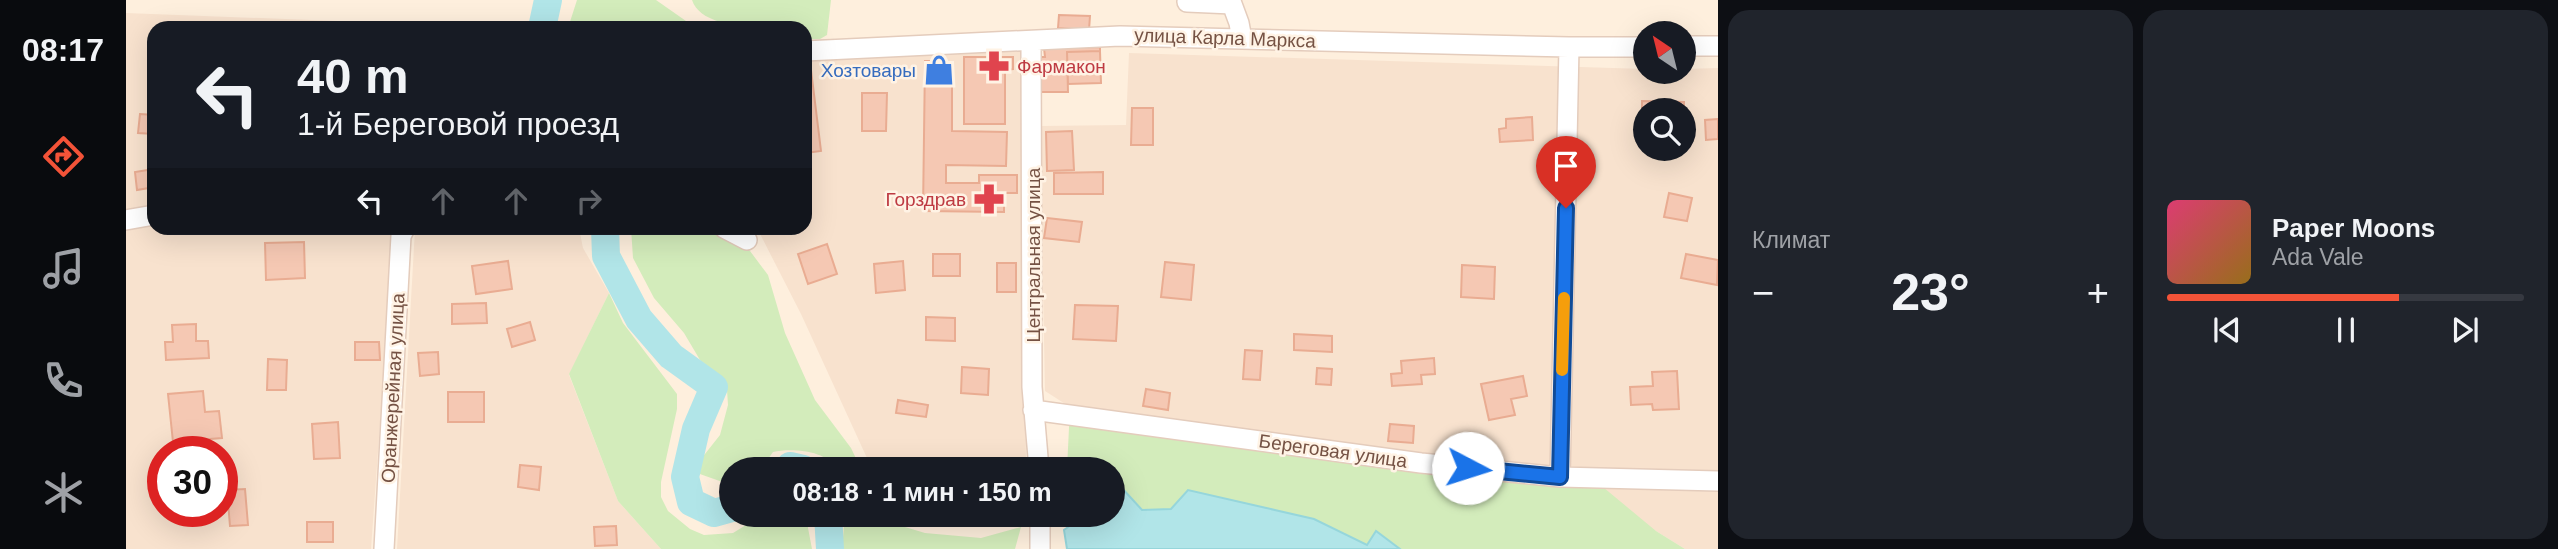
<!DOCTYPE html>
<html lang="ru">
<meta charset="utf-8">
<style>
:root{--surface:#171b24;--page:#20242c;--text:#f1f3f6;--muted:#9ea1a6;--line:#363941;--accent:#f35338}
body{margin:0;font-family:Helvetica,sans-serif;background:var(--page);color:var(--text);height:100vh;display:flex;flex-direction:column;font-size:26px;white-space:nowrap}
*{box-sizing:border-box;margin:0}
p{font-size:23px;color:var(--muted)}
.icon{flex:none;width:38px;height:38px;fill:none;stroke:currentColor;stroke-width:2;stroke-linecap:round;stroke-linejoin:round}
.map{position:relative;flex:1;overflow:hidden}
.details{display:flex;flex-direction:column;gap:10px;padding:10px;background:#0d0f14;width:840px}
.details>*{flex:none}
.guide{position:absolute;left:21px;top:21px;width:665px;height:214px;border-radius:21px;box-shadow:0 7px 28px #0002;background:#171b24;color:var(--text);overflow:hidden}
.needle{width:46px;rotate:325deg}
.buttons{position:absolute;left:1507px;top:21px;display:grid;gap:14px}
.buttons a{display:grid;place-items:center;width:63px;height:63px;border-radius:50%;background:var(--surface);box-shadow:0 7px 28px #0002;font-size:35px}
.speed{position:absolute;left:21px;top:436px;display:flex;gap:14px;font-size:35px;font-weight:700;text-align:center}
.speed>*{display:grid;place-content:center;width:91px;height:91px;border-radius:50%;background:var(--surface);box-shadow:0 7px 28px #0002;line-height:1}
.speed .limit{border:10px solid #d22;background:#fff;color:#111}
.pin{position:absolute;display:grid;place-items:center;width:60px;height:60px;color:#fff;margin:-72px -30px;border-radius:50% 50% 50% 0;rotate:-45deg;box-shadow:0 0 7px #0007}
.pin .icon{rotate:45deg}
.me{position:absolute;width:77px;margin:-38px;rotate:95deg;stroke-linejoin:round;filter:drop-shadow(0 0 5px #0008)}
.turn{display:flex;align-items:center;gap:24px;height:147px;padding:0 35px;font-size:32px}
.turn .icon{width:91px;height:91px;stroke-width:2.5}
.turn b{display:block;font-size:49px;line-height:60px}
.lanes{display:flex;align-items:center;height:66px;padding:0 35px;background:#0003;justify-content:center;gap:35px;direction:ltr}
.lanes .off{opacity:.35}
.big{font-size:52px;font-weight:600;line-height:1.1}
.details .tile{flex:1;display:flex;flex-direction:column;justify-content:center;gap:10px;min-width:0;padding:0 24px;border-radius:21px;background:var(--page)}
.song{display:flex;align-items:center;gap:21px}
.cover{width:84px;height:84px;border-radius:10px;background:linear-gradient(135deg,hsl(340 70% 55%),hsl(40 70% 35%))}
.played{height:7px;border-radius:4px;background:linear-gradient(90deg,var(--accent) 65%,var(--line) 65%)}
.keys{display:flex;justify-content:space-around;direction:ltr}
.heat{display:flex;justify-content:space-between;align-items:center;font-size:38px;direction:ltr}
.details .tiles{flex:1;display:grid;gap:10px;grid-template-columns:repeat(2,1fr)}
.trip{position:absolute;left:593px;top:457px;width:406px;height:70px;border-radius:35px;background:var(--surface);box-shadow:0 7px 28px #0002;font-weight:600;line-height:70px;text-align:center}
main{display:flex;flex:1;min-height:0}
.dock{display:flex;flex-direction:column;width:126px;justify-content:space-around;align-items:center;background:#090b0e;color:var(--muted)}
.dock .icon{width:49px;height:49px}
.dock .on{color:var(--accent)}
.dock b{font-size:32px;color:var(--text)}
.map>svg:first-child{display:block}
.residential{fill:#f8e2ce;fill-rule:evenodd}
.green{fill:#d3ecbb}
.water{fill:#b1e5e8;stroke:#96d6db;stroke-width:2}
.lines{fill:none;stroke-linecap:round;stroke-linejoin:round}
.river{stroke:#b1e5e8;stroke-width:28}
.building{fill:#f5c8b3;stroke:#e9ac92;stroke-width:2}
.minor-casing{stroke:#e4ccbc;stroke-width:22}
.minor{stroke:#fff;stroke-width:19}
.route-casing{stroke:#114b97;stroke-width:18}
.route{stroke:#1a73e8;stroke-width:12}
.slow{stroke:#f59e0b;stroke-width:12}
.labels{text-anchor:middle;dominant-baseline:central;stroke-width:5;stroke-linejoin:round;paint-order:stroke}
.street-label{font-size:19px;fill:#755244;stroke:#fff3e5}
.health-label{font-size:19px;fill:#be3a42;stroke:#fff3e5;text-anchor:start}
.shop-label{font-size:19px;fill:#366cbe;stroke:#fff3e5;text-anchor:end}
</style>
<main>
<nav class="dock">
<b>08:17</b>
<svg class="icon on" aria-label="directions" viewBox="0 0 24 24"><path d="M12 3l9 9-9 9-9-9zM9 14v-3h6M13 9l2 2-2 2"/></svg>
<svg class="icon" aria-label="music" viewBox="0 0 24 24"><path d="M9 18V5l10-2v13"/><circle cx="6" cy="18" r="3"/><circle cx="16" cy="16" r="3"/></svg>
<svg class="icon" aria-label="phone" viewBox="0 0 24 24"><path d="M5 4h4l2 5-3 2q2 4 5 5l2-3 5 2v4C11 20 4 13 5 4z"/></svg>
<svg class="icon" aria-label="climate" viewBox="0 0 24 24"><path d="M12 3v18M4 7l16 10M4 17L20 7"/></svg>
</nav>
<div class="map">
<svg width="1592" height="549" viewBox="0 0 1592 549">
<rect width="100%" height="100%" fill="#feefdd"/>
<path class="residential" d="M0,13l263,10v5h-235v200h240l-23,321h-245zM37,452h59v59h-59z
M897,49l3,420h-154l-71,-155 -44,-86h48v-173z
M1003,53l516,16v3h39v-3l34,-1v481h-33l-29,-18 -207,-73 -379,-51 -25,-16 -5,-265 86,-1zM1519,110h39v39h-39z
M292,228h161l4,20 26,45 -40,82 49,126 43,48h-264l18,-320z
M900,514v6l-131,-2 -2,-3z"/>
<path class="green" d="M451,0h79l40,28h-128z
M566,0h139l-4,35 -7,4h-15v-11c-29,0 -102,5 -113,-28z
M505,228h98l9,13 12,10 18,24 17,58 30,67 36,48 10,21h-25c-9,-19 -45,-21 -63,-17l-12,17h-29l-1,16 -34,-12 4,-14 19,-24 8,-30 -1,-15 -6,-13 -21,-17 -16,-27 -30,-35 -21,-40z
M483,293l14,30 54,71v15l-16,73v15l7,14 22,18 14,6 29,-2 13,-8 29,-10h34l-1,13 4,21h-151l-43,-48 -49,-127z
M944,407l379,51 131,10 76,63 29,18h-285l-24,-18 -8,15 -54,-27 -126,-29 -17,19 -29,1 -21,-23 -8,6v-24h-46z
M719,515h39l11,9 30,9 56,5 40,-11 -6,22h-173z"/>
<path class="water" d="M995,487l21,23 29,-1 17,-19 126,29 53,26 9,-14 24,18h-333l-3,-19 21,-15 28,-1v-21z"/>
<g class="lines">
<path class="river" d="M416,28l6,-28
M479,228l1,28 33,63 32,37 43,31 -18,42 -11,48 6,25 23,11 18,-5
M662,469l2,-3 13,3
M702,514l2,35"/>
</g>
<path class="building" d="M933,15l31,1 -1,14 -31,-2z
M974,47v4l-33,1 1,40h-27l-1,-35h5l-1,-9z
M974,51l1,32 -33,1 -1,-32z
M838,57h49v12l-8,1v54h-41z
M799,61h22v22h5v48l55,1 -1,34 -60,-1v18h33v-8h38v18h-13v19l-81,-1z
M679,70h6l10,81 -16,2z
M736,93h25l-1,38h-24z
M1516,101l42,1v27v-19h-39v22h-3z
M1006,108h21v37h-22z
M14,114l14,1v19l-16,-1z
M1406,117l1,23 -33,2 -1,-13 7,-1v-9z
M1592,119v20l-12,1 -1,-20z
M946,131l2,39 -27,1 -1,-39z
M28,169v34l-2,1 -3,-16 -12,2 -2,-18z
M977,172v22h-49v-21z
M1543,193l23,5 -5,23 -23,-4z
M921,218l35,4 -3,20 -35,-4z
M178,242l1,36 -39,2 -1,-37z
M701,244l10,30 -29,10 -10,-30z
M807,254h27v22h-27z
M1560,254l32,6 -1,25 -36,-7z
M382,261l4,28 -36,5 -4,-28z
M777,261l2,29 -29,3 -2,-29z
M1039,262l29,3 -3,35 -30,-3z
M871,263h19v29h-19z
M1336,265l33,2 -1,32 -33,-2z
M360,303l1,20 -35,1v-20z
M949,305l43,1 -2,35 -43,-2z
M800,317l29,1v23l-29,-1z
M404,322l5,18 -23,7 -5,-18z
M70,324v17h12l1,17 -43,2 -1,-18h8l-1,-17z
M1168,334l38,2v16l-38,-2z
M229,342h24l1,18h-25z
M1119,350l17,1 -2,29 -17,-1z
M312,352l1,22 -19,2 -2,-23z
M1308,358l1,16 -14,1 1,9 -30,2 -1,-12 11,-1 -1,-12z
M142,359l19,1 -1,30h-19z
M836,367l27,2 -1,26 -27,-2z
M1191,368l15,1 -1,16 -15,-1z
M1551,371l2,38 -26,1 -1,-6 -21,1 -1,-18 23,-1 -1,-14z
M1397,376l4,20 -16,3 4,16 -26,5 -8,-36z
M1020,389l24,4 -2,17 -25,-4z
M77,391l2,21 14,-1 3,27 -49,4 -5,-48z
M322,392h36v30h-36z
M772,400l30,5 -2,12 -30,-4z
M212,422l2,36 -26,1 -2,-35z
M1264,424l24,2 -1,17 -25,-2z
M394,465l21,2 -2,23 -21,-3z
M119,489l3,36 -18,1 -3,-36z
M181,522h26v20h-26z
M490,526l1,19 -22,1 -1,-19z"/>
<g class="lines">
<g class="minor-casing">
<path id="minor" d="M1061,2l45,2 7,19 3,16
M905,41l1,346 7,82
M1558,46h34
M679,51l315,-15 449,11h76
M0,220l28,-5
M598,228l23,12
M907,410l388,53 139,14 158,4
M1434,477l9,-430
M258,549l17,-313 4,-8
M914,549v-35"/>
</g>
<use href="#minor" class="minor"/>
</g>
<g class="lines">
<g class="route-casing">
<path id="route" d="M1342,468l92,9 6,-269"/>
</g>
<use href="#route" class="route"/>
<path class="slow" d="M1436,370l2,-72"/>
</g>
<defs>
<g id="pharmacy-bare" transform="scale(2.415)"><path d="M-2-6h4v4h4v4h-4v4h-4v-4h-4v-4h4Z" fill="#e0444e" stroke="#fff3e5" stroke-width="2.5" paint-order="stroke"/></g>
<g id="shop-bare" transform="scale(2.415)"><path d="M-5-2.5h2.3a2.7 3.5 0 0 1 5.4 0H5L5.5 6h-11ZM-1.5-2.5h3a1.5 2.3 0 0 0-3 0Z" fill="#3f7fe0" stroke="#fff3e5" stroke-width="2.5" paint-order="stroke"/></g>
</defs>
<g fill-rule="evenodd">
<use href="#pharmacy-bare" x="868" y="66"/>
<use href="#shop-bare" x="813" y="70"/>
<use href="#pharmacy-bare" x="863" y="199"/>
</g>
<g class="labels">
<g class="street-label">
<text transform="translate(1099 38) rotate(2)">улица Карла Маркса</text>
<text transform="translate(907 255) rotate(-90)">Центральная улица</text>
<text transform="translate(267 388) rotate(-87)">Оранжерейная улица</text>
<text transform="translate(1207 451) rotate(8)">Береговая улица</text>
</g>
<g class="health-label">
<text x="891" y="66">Фармакон</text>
<text x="840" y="199" text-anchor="end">Горздрав</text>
</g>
<g class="shop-label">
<text x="790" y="70">Хозтовары</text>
</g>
</g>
</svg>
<div class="buttons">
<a><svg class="needle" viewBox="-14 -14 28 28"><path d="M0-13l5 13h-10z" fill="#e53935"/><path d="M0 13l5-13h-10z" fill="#9ea1a6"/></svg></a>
<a><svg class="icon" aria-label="search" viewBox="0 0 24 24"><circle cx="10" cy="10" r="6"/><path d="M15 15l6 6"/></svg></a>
</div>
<div class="speed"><div class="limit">30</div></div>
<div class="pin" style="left:1440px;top:208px;background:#d93025"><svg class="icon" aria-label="arrive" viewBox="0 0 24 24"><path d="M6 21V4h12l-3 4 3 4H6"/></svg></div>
<svg class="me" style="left:1342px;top:468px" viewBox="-20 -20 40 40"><circle r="19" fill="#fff"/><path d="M0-13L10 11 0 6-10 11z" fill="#1a73e8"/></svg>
<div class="trip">08:18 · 1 мин · 150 m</div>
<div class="guide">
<div class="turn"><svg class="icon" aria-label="left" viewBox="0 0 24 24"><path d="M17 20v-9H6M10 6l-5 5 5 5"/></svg><div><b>40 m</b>1-й Береговой проезд</div></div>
<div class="lanes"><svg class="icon" aria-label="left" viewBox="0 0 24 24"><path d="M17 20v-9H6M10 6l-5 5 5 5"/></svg><svg class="icon off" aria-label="ahead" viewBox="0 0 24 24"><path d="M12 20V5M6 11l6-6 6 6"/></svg><svg class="icon off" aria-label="ahead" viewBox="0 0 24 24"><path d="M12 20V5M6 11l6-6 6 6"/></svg><svg class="icon off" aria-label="right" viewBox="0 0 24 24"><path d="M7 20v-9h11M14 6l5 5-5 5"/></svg></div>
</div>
</div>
<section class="details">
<div class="tiles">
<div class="tile"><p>Климат</p>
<div class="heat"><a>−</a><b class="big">23°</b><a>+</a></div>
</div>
<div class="tile">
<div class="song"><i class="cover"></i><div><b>Paper Moons</b><p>Ada Vale</p></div></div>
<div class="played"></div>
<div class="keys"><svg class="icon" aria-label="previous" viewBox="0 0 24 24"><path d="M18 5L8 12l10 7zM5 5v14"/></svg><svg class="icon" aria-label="pause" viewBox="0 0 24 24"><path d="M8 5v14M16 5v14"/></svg><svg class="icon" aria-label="next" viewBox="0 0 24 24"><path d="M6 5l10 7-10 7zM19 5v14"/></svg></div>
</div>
</div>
</section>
</main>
